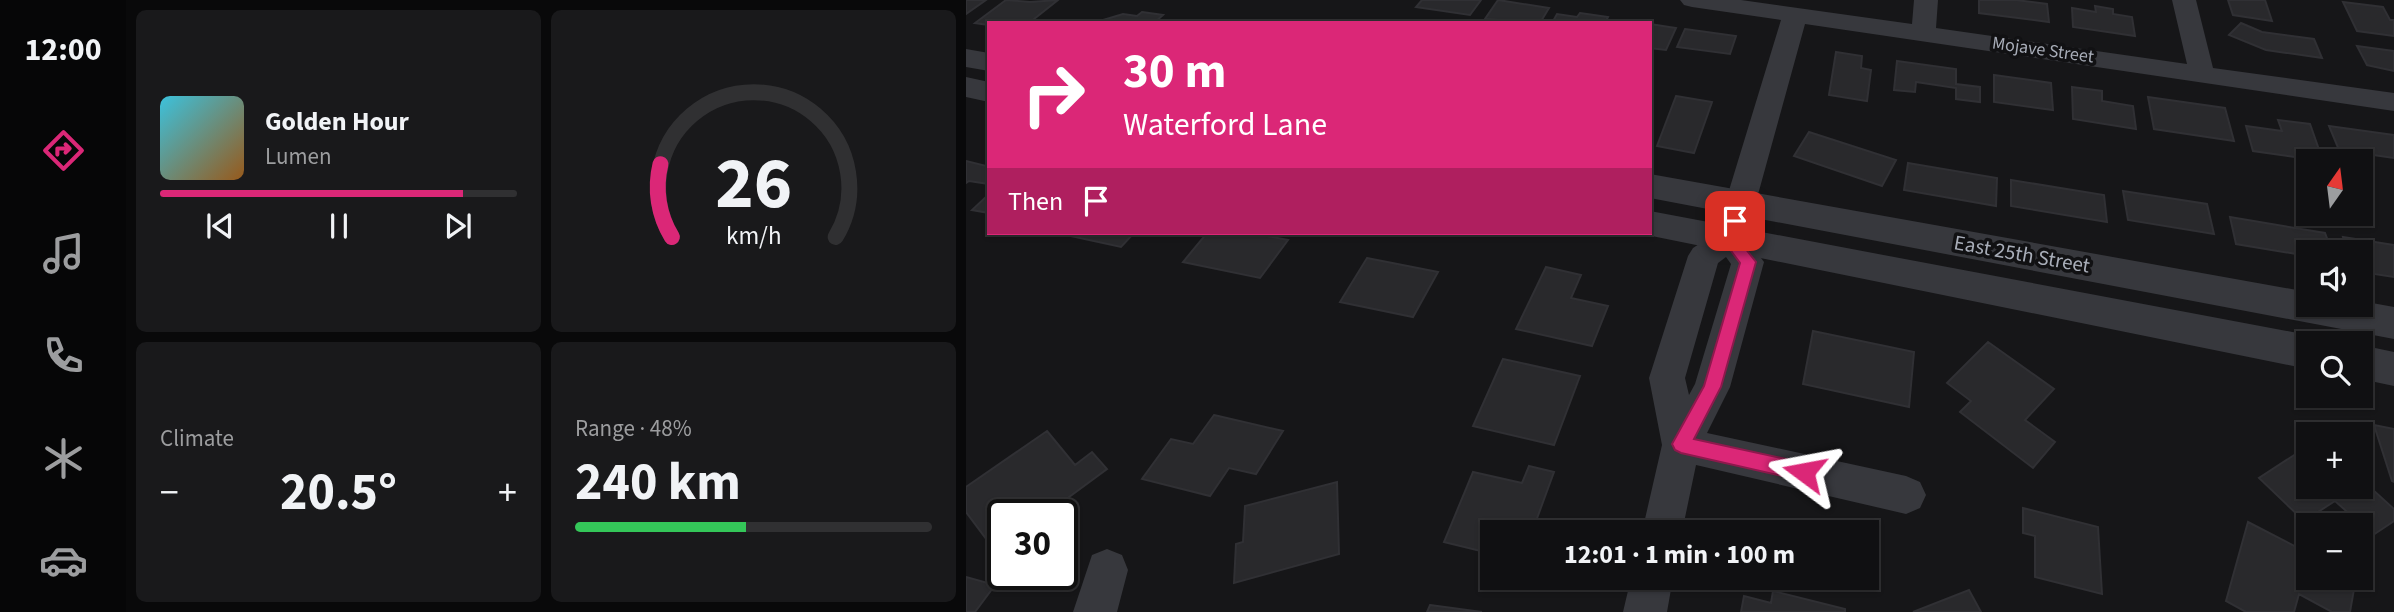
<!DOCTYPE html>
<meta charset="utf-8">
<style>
:root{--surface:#101012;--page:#19191b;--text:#f1f3f6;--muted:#9c9d9f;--line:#303032;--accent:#db2777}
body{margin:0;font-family:"Source Sans 3",sans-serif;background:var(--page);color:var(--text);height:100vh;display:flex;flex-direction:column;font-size:26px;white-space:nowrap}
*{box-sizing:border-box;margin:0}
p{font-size:23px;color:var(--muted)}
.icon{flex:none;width:38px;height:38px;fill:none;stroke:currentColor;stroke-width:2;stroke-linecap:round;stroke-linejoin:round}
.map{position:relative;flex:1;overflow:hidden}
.sheet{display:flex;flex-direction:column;gap:10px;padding:10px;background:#09090a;width:840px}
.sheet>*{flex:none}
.banner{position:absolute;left:21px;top:21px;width:665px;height:214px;border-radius:0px;box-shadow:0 2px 5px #0004,0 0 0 2px var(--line);background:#db2777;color:#fff;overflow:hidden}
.needle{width:46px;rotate:14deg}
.tools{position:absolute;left:1330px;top:149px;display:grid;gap:14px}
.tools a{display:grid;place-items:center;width:77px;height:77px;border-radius:0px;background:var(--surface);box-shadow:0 2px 5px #0004,0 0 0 2px var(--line);font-size:35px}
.speed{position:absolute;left:21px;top:499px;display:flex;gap:14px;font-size:35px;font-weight:700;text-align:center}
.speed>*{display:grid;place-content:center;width:91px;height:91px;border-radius:50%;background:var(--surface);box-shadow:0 2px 5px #0004,0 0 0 2px var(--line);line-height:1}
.speed .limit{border:4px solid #111;border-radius:10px;background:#fff;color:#111}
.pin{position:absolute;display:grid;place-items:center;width:60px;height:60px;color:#fff;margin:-30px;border-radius:14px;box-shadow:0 4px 10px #0006}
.me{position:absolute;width:77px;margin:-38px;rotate:283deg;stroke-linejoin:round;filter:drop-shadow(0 0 5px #0008)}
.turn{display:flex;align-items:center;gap:24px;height:147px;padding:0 21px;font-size:32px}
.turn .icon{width:91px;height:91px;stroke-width:2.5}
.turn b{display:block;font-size:49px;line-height:60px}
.then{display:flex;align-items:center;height:66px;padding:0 21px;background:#0003;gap:14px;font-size:26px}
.big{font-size:52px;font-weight:700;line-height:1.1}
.sheet .widget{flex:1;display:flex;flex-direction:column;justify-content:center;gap:10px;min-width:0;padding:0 24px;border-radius:10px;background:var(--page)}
.sheet .dial{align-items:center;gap:0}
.dial svg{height:182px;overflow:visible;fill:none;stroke:var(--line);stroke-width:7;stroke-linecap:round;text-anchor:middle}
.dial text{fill:var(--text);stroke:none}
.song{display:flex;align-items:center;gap:21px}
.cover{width:84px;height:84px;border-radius:10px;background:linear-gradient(135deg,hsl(190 70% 55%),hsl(30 70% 35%))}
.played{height:7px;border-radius:4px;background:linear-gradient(90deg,var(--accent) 85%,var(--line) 85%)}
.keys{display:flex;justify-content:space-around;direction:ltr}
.heat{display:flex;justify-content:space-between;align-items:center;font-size:38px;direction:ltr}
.charge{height:10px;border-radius:5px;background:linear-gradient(90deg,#34c759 48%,var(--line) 0)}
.sheet .tiles{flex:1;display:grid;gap:10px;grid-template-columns:repeat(2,1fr)}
.trip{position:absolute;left:514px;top:520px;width:399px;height:70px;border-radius:0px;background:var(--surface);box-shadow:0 2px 5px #0004,0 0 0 2px var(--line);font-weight:700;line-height:70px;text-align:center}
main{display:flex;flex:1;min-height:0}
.menu{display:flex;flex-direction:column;width:126px;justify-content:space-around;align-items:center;background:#060607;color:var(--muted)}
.menu .icon{width:49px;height:49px}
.menu .on{color:var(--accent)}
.menu b{font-size:32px;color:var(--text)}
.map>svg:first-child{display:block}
.building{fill:#29292c;stroke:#303034;stroke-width:2}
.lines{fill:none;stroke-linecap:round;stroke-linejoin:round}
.minor{fill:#37383d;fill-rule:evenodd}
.tertiary{fill:#37383d;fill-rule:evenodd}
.route{fill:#db2777;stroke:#8e194d;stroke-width:2}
.labels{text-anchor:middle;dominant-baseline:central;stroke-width:7;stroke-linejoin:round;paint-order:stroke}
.far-street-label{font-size:18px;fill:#a8adb8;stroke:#111113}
.street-label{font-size:21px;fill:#a8adb8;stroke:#111113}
</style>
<main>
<nav class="menu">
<b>12:00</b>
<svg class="icon on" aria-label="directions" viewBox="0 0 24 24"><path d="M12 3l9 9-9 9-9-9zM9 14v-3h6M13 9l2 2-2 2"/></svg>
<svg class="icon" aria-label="music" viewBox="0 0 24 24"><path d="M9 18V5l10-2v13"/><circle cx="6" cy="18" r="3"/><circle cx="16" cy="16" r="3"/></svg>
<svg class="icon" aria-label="phone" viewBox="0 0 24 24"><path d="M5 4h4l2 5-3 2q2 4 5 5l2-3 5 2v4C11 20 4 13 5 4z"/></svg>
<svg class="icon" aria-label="climate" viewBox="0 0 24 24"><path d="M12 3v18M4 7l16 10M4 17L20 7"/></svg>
<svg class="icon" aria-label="car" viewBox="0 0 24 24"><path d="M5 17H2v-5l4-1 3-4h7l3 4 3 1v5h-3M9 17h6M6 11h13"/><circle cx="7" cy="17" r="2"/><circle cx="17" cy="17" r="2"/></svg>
</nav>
<section class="sheet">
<div class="tiles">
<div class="widget">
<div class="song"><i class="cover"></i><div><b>Golden Hour</b><p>Lumen</p></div></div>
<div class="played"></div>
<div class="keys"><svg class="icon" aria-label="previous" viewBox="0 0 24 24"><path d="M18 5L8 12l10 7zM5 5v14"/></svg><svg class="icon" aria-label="pause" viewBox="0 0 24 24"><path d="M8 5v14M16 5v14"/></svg><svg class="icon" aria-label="next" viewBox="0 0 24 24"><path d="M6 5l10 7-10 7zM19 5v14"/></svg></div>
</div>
<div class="widget dial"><svg viewBox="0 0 100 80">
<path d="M14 69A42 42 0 1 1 86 69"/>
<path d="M14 69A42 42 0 0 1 9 37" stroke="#db2777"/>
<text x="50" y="56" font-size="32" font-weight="700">26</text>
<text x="50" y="72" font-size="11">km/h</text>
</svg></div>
<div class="widget"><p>Climate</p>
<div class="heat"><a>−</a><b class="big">20.5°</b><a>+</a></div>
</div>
<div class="widget"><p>Range · 48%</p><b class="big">240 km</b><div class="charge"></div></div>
</div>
</section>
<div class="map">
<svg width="1428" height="612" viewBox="0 0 1428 612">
<rect width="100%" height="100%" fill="#161618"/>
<path class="building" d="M0,0h20l-20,14z
M40,0l24,2 28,-2 -29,23h-40v2l-14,-2z
M456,0h59l-11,15 -54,-8z
M532,0l51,8 -9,15 -55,-4z
M1013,0h37l31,4 2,18 -70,-9z
M1262,0h37l7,21 -39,-6z
M1377,2l40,5 7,13h4v16l-37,-5z
M1129,6l18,3v5l19,3 3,19 -62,-9 -1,-19 24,4z
M176,12l21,3 -9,8h-61l30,-9 14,2z
M614,13l28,4 -3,6h-53l5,-9 20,3z
M1275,23l21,9 52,7 8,19 -56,-8 -37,-15z
M684,24l26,4 -10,22 -16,-2z
M719,29l51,7 -6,18 -53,-7z
M1391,46l37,5v20l-27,-6z
M870,52l26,4 -1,12 10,2 -4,31 -38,-6z
M931,61l59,8v15l24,3v15l-24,-3v-11l-40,-6 -1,10 -21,-2z
M1028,75l57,8 2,27 -59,-8z
M1106,87l30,4v10l31,5 3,23 -63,-10z
M710,96l36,6 -18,51 -37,-7z
M1182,97l77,11 9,33 -80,-12z
M1312,120l32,4 13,37 -70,-10 -7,-25 36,5z
M1363,126l65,9v23l-55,-8z
M843,132l87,28 -14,26 -88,-30z
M0,161l20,5 3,-3v21l-20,-3 -3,2z
M942,163l89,15 -1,28 -92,-16z
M1045,180l93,15 3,27 -96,-16z
M1157,191l84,13 7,30 -86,-14z
M23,194v19l-17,-3z
M1264,217l95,16 7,19h-24v4l-72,-12z
M91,233h77l-13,14z
M241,233h44l37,7 -28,38 -77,-16z
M1377,237l51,8v32l-33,-5v-20h-13z
M401,258l71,14 -25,45 -73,-15z
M580,267l35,8 -10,23 37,8 -16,40 -76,-17z
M847,331l101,21 -5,55 -106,-23z
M1022,342l66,47 -29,31 30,22 -22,26 -73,-56 11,-11 -24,-18z
M537,359l77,17 -26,69 -81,-19z
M248,415l69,16 -27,43 -27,-6 -19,28 -68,-17 29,-40 22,5z
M1408,425l20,4v53l-2,-1z
M81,431l28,34 17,-13 15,17 -61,45h-43v33l-7,5 -30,-40v-25z
M1342,446v40h53v-7l33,30v12l-21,14 -38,-34 -31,20 -45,-43z
M563,466l25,6 -22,60h-39v22l-49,-12 29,-70 49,11z
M371,482l2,72 -105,29 2,-39 7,-2 2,-36z
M1057,508l75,19 4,67 -67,-17v-41l-12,-3z
M1282,522l60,31v25h48l-6,34h-18l-33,-18 -5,18h-48l-20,-11z
M0,577l29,8 -20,27h-9z
M1003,590l12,22h-68z
M807,591l72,18v3h-104l3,-16 27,7z
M464,605l52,7h-55z"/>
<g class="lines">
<path class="minor" d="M714,0h61l171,24 2,-24h24l-2,28 251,36 -15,-64h24l17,68 181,25v18l-589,-87 -59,214 18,24 -34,125 -23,46 199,43 14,6 6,13 -6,13 -14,6 -210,-49 -14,67h-40l20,-87 -13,-67 39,-122 5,-8 23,-15 65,-213 -89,-13 -8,-2zM760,257l5,7 -36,120 -6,11 -4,-17 33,-115z
M141,549l15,6 6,15 -11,42h-44l19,-57z
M665,578h42l-6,34h-44z"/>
<path class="tertiary" d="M0,49l23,4v18l-23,-4z
M0,77l23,5v20l-23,-5z
M684,174l658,118v12h53v-3l33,6v32l-744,-141z
M684,211l658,124 16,8h-16v26l-671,-136h13z
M1395,345l33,7v34l-33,-7z"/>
</g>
<path class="route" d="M769,216l7,5 -4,18 18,23 -35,125 -27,52 110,24 6,3 3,6 -3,6 -6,3 -123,-28 -6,-3 -3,-6 32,-58 36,-123 -17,-23 5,-19z"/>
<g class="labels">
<g class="far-street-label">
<text transform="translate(1077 50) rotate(8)">Mojave Street</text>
</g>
<g class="street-label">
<text transform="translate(1056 254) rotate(10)">East 25th Street</text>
</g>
</g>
</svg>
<div class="tools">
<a><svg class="needle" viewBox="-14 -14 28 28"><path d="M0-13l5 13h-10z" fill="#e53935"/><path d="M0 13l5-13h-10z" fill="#9c9d9f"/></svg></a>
<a><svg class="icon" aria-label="sound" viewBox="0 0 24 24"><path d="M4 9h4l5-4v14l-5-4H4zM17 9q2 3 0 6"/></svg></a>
<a><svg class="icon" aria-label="search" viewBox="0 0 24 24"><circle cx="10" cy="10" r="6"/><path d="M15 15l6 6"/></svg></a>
<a>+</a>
<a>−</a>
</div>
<div class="speed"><div class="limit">30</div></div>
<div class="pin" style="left:769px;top:221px;background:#d93025"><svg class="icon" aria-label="arrive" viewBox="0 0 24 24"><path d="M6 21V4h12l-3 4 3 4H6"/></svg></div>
<svg class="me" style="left:838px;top:472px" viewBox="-20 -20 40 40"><path d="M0-17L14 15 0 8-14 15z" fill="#db2777" stroke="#fff" stroke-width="4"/></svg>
<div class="trip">12:01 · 1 min · 100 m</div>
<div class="banner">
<div class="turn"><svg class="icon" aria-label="right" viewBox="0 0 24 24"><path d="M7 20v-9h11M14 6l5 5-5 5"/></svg><div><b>30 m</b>Waterford Lane</div></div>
<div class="then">Then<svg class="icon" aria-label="arrive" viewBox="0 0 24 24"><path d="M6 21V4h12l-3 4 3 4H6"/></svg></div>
</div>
</div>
</main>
